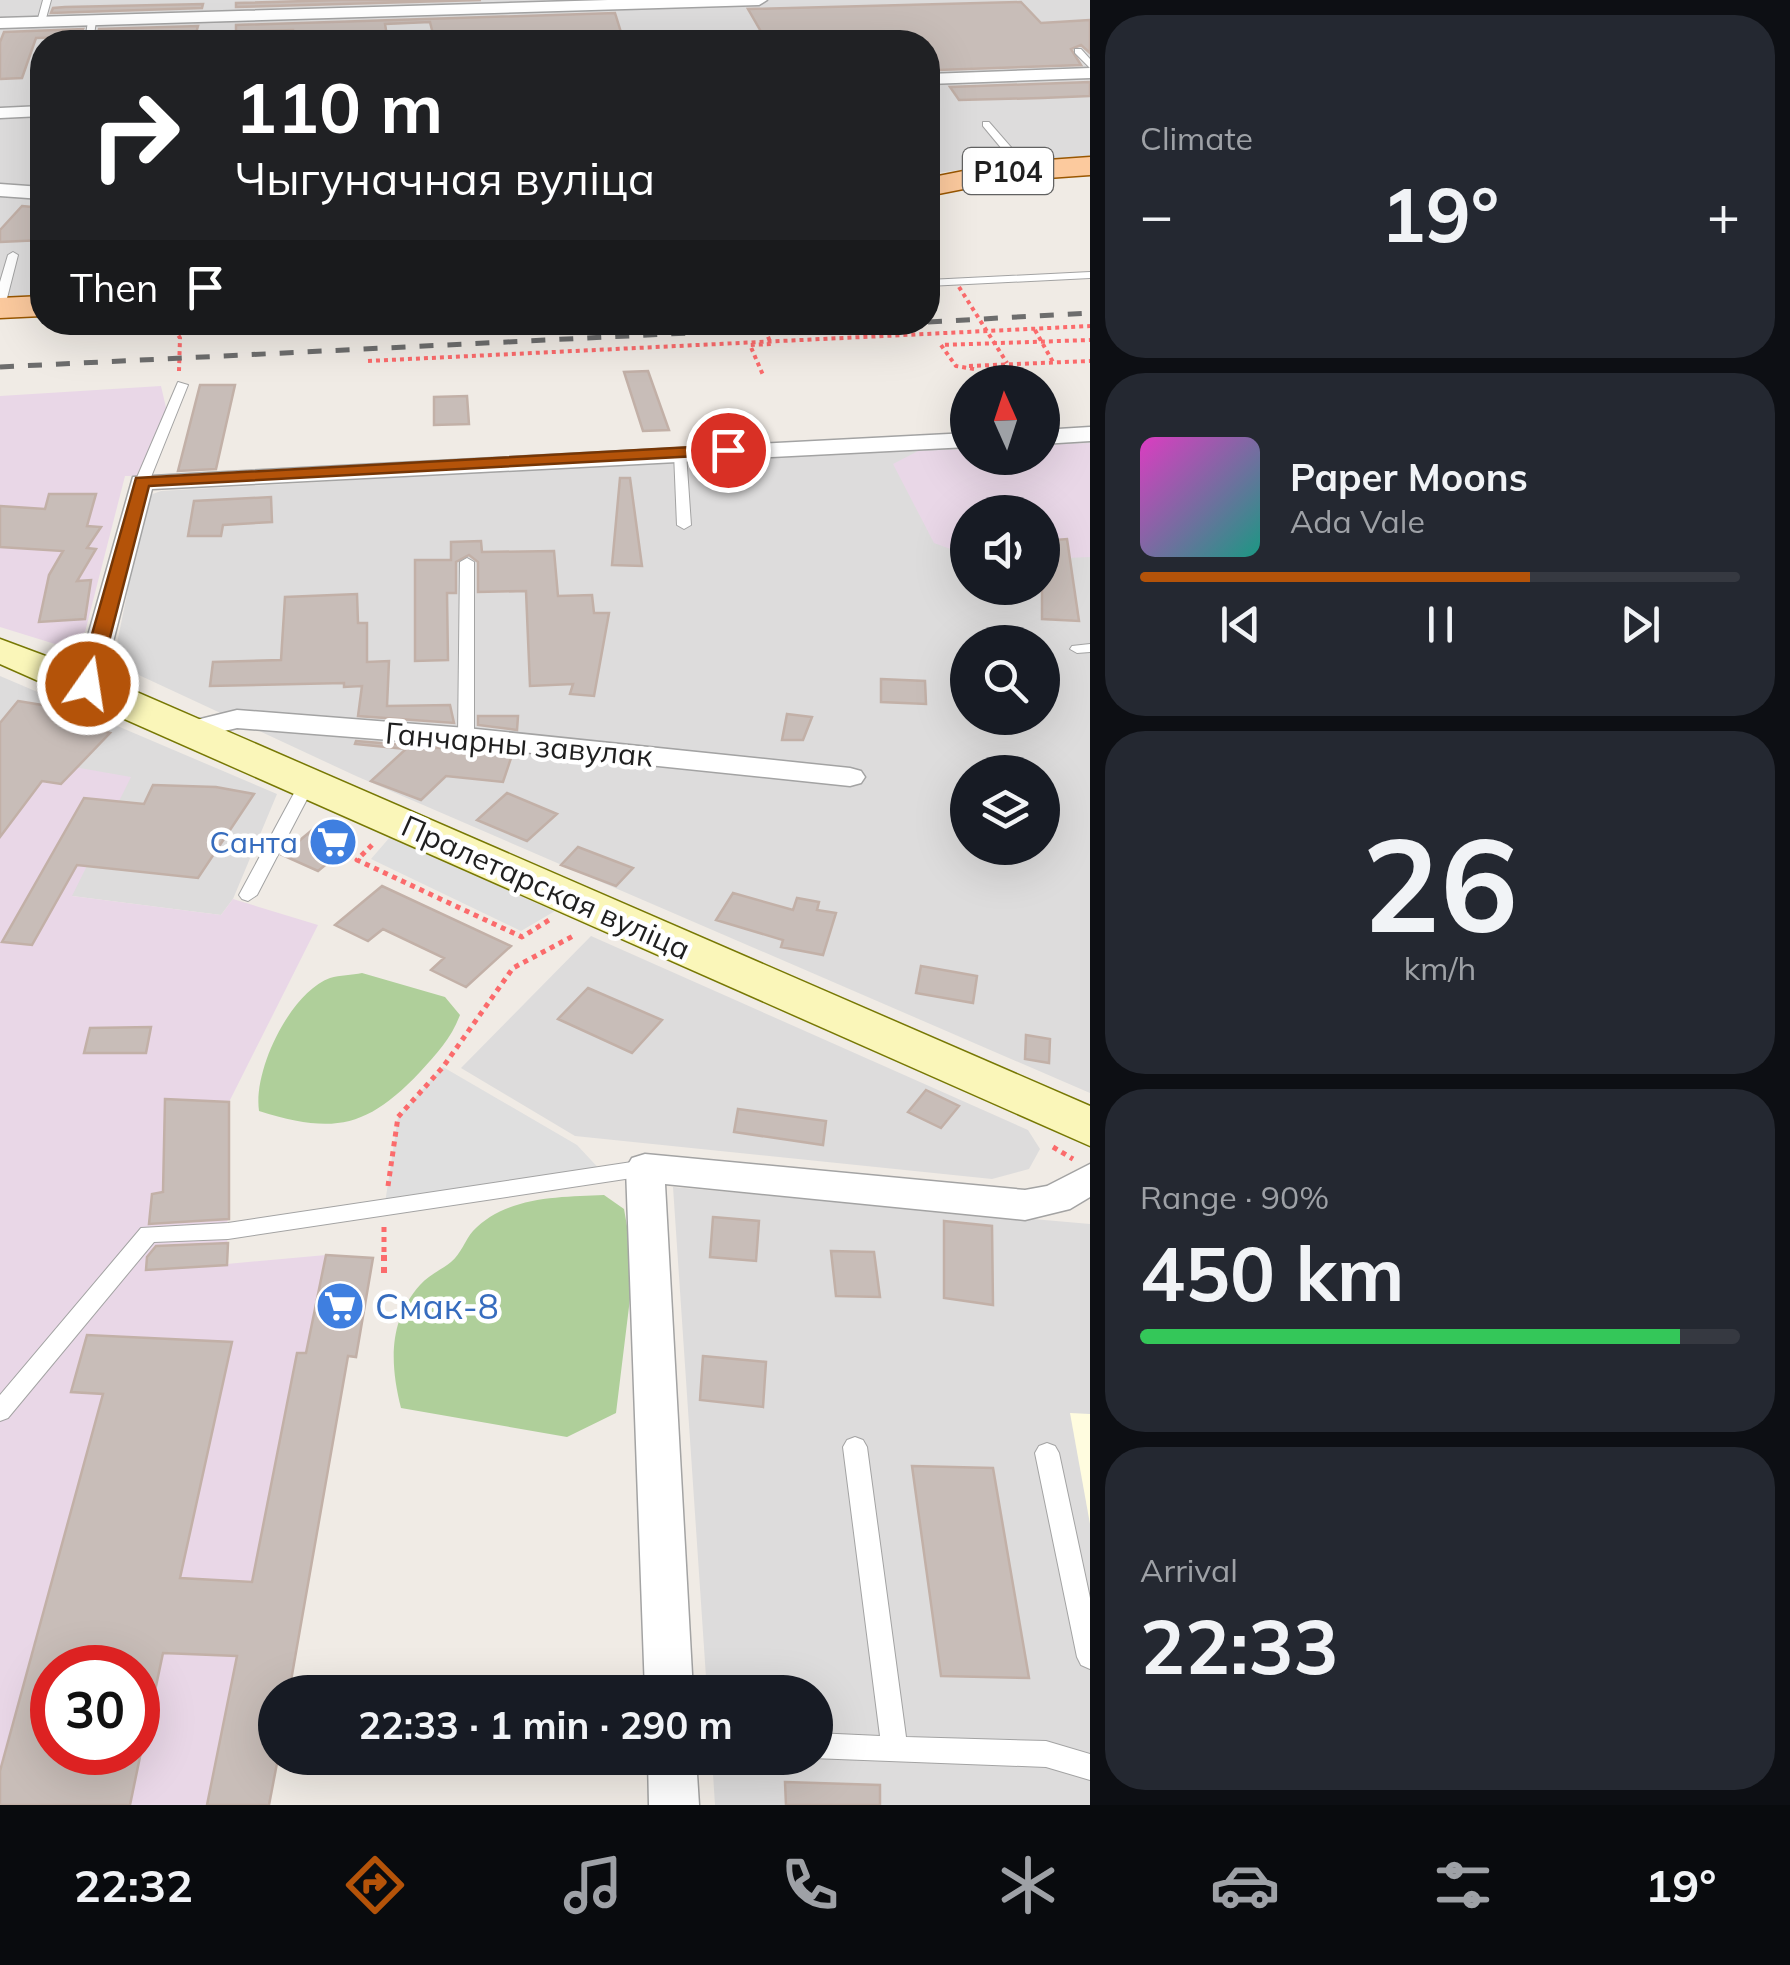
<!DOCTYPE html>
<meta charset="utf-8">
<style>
:root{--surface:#171b24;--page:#242831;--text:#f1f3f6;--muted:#9ea1a6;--line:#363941;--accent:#b45309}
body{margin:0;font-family:Mulish,sans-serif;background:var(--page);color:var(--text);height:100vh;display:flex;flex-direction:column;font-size:38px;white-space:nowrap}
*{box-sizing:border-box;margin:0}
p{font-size:32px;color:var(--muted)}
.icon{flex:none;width:55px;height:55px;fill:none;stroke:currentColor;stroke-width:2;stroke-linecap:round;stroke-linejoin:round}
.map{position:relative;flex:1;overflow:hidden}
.drawer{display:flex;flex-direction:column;gap:15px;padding:15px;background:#0d0f14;width:700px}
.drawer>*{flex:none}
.banner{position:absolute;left:30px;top:30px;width:910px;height:305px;border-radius:40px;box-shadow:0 10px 40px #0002;background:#202124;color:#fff;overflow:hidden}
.needle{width:65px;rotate:357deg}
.buttons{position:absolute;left:950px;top:365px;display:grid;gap:20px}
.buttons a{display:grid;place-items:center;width:110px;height:110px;border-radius:50%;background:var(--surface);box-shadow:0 10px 40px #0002;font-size:50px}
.speed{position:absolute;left:30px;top:1645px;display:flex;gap:20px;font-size:50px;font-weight:700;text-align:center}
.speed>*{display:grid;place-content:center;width:130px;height:130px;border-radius:50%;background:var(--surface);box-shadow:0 10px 40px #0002;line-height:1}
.speed .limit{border:15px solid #d22;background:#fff;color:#111}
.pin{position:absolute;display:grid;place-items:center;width:85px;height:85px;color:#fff;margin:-42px;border:5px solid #fff;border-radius:50%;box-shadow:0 2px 10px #0007}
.me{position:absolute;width:110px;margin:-55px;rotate:13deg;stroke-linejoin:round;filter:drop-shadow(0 0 8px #0008)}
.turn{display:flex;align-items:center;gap:35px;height:210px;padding:0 40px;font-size:45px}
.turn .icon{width:130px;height:130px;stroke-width:2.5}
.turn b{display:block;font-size:70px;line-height:85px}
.then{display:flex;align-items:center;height:95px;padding:0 40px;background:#0003;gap:20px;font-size:38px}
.big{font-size:75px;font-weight:700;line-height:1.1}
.drawer .card{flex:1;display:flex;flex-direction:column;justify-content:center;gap:15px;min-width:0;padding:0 35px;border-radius:40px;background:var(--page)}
.drawer .dial{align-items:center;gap:0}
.dial b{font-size:130px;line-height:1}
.song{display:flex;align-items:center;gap:30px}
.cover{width:120px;height:120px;border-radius:15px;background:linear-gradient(135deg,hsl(310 70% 55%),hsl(170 70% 35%))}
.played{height:10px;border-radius:5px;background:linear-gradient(90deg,var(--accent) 65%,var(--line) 65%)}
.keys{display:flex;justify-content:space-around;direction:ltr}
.heat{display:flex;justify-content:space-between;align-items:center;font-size:55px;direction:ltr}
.charge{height:15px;border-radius:8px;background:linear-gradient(90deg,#34c759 90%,var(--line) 0)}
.trip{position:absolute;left:258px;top:1675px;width:575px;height:100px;border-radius:50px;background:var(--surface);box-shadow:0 10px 40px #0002;font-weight:700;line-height:100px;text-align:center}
.tabs{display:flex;height:160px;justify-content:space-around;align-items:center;background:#090b0e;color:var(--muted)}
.tabs .icon{width:70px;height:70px}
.tabs .current{color:var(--accent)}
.tabs b{font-size:45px;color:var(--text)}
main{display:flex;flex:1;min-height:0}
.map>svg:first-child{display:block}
.residential{fill:#dddcdc;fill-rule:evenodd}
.industrial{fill:#e9d7e7;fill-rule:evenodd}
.education{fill:#fffcdf}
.forest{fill:#afcf9a}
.parking{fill:#dfdfdf}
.building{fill:#c8bdb8;stroke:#c2b0a7;stroke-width:2.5}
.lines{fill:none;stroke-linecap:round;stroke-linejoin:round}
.service-casing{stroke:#a3a3a3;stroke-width:2}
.minor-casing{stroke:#a3a3a3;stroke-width:3}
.secondary-casing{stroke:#777804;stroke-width:3}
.primary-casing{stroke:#9a5700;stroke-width:3}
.path-far2{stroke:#fb6b6c;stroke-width:4;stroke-dasharray:4 4;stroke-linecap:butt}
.path-far1{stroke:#fb6b6c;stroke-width:5;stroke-dasharray:5 5;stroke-linecap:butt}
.path{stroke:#fb6b6c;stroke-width:6;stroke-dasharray:6 6;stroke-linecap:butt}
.service{fill:#fff;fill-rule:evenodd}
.minor{fill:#fff;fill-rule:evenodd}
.secondary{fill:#faf6b9;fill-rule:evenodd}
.primary{fill:#fcca9e;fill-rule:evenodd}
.rail{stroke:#6d6d6d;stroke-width:5;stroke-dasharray:14 14;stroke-linecap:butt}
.path-bridge{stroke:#fb6b6c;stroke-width:4;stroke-dasharray:4 4;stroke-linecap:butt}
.route{fill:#b45309;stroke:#753606;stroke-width:2.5}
.labels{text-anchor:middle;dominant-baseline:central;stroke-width:9;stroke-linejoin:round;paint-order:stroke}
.shield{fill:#fff;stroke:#626262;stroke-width:2.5}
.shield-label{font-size:28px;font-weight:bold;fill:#1f1f1f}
.street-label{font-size:30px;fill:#1f1f1f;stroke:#fff}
.shop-label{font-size:30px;fill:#366cbe;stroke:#fff;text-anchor:end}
.near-shop-label{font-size:35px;fill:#366cbe;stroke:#fff;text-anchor:start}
</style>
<main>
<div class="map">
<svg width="1090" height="1805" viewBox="0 0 1090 1805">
<rect width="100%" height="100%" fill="#f0ebe5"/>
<path class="residential" d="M0,0h1090v159h-42l-120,15v-132h-886v253l-42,2z
M1090,439v654l-734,-317 -243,-113 34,-167 14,-5 806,-46 1,13h74l1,-17zM968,512h74v76h-74zM968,642h74v76h-74zM968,772h74v76h-74z
M0,676l277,118 -44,105 -12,16 -149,-19 -72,-142z
M591,936l437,194 12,19 -11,20 -37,10 -417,-43 -114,-68z
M673,1187l417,37v581h-375l-3,-47h103v-66h-108z"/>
<path class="industrial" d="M161,386l6,26 -30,64h-12l-40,156 -11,9 -19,3 -55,-17v-231z
M1090,443v114l-47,2 -1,-47h-74l-1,43 -33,-12 -41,-79 25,-13 49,-2 1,9h74l1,-13z
M0,754l131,23 -59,119 149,19 12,-16 85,26 -89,177 -2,162 99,-9 47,3 -17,99h-8l-59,335h-14l3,66 -9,47h-269zM52,1668h86v84h-86z"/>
<path class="education" d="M1070,1413l20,1v110z"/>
<path class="forest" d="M362,973l83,24 15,18c-9,24 -23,38 -40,57 -54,57 -87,62 -161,39 -6,-41 31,-118 71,-133 10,-3 22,-3 32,-5z
M604,1195l20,14 10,57 -18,147 -49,24 -166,-29c-11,-44 -13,-87 19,-123 9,-10 21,-15 31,-23 10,-8 14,-22 22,-31 33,-35 87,-34 131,-36z"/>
<path class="parking" d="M390,837l164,74h1l-34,20 -150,-72z
M443,1067l134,78 27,29 -220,36 14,-93z"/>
<path class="building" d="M341,0h140l-245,7v-4z
M1021,2l20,21 49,-3v33l-9,-8 -10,4 10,16 -143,5 -10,-14v-14h-161l-19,-33z
M203,4l-1,4 -151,5 2,-5 12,-1z
M615,13l9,29h-189l-5,-20 -45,2 3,18h-95v-12l-57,2v-7z
M198,26l-2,7 -98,1 1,-5z
M83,29l-4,8 -43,1 -14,40 -22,1v-37l4,-10z
M1090,82v14l-48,2 -83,2 -9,-13z
M22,206l20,2v32l-42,2v-12z
M648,371l21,59 -26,1 -19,-59z
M200,385h35l-19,84 -38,2z
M467,396l2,28 -35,1v-28z
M620,478h10l12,88 -30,-1z
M49,494h47l-9,32 14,1 -14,21 9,1 -19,32 14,-1 -6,39 -46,3 10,-47 14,-24 -63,-4v-41l45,3z
M271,497l1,25 -49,3 -2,11h-33l6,-35z
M1067,539l12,82 -37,-2v-78z
M481,541l1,11 72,-1 4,45 34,-1 2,18h15l-15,83 -24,-2 3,-10 -43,2 -4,-95 -48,1v-30l-9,-7 -13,7v31h-9l1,67 -33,1v-101h36v-18z
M357,594l1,29h9v39l22,-1 -2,45 63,-1 4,18 -96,-7 4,-30 -18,1v-4l-134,3 3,-24 68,-2 4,-63z
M881,679l44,2 1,23 -45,-2z
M18,701l48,8 -8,11 52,13 -49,51 -19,-3 -42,56v-114z
M787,714l25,3 -9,23h-21z
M478,716h40l-1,14 -39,-5z
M356,741l110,9 46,5 -9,27 -57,-6 -25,24 -50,-19 35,-32 -51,-5z
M153,785l63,2 38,7 -56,84 -121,-13 -45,80 -30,-3 82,-144 60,6z
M507,793l50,21 -30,27 -50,-21z
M317,826l36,16 -35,29 -36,-16z
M578,847l55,21 -17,18 -55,-21z
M382,886l129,60 -45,41 -35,-17 13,-12 -61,-29 -15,12 -33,-16z
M733,893l60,17 4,-12 22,4 -2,8 19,3 -13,42 -42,-8 2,-7 -67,-20z
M921,966l56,10 -4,27 -57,-10z
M588,988l74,32 -30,33 -74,-34z
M151,1027l-5,26h-62l6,-25z
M1026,1035l24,4 -1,24 -24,-4z
M926,1090l33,16 -18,22 -33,-16z
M165,1099l64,3v117l-80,5 3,-30 11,-2z
M738,1109l88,12 -3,24 -89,-13z
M713,1217l46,4 -3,40 -46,-4z
M944,1221l48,5 1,79 -49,-7z
M228,1243l-1,22 -81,5 1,-13 9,-11z
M831,1251l43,1 6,45 -44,-1z
M326,1255l47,3 -17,99 -8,-1 -59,336h-14l3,66 -9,47h-62l30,-149 -74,-3 -15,71 -10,-1v-55h-86v84h89l-11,53h-130v-34l103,-377 -32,-2 16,-57 145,7 -52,236 72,4 45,-229h9z
M703,1356l63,6 -3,45 -63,-7z
M912,1466l81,2 36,210 -88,-2z
M785,1782l95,3v20h-94z"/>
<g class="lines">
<g class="service-casing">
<path id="service" d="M43,0h8l-6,22 -4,3 -4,-3z
M92,18l4,3 -3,21h-8l3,-21z
M1075,49h6l9,10v9l-15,-15z
M983,122h6l40,46v4h-8l-38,-46z
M13,252l5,3 -12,47 -6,3v-23l8,-27z
M1090,272v6l-162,8v-6z
M178,382l10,3 -39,97 -2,3h-10l-2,-3z
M680,449l6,4 5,72 -7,4 -7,-4 -3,-72z
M467,558l7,4v175l-8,5 -8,-5 2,-175z
M1090,644v8l-13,1 -7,-4 2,-3z
M308,777l8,5 -59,113 -9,6 -6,-2 -3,-4 61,-113z
M645,1160l7,3 3,5 -3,5 -7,3 -417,63 -74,3 -146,176 -8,3v-26l141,-167 87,-5z
M855,1437l8,3 4,7 39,290 140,4 44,13v26l-44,-13 -234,-9h3v-25l65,3 -37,-289 4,-7z
M1047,1443l8,3 4,7 31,145v71l-9,-4 -4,-8 -42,-204 4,-7z"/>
</g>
<g class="minor-casing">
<path id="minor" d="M608,0h159l-8,5 -759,23v-10z
M1090,68v10l-162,6v-10z
M42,106v10l-42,2v-10z
M0,184l42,3v12l-42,-3z
M1090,427v14l-48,3v-14z
M968,433v14l-816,42 -50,196 -4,6h-20l-4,-6 59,-208z
M237,710l229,18 384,40 11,3 4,6 -4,6 -11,3 -384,-40 -229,-18 -47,11 -10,-3 -5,-6 5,-6z
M645,1154l380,36 22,-4 43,-22v33l-20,12 -45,11 -360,-36 28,508h-48l-19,-524 6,-10z
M648,1758h48l3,47h-50z"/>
</g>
<g class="secondary-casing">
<path id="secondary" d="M0,639l102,38 988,429v40l-1090,-482z"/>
</g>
<g class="primary-casing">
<path id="primary" d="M1090,157v18l-86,6 -76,15v-18l76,-15z
M42,296v20l-42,2v-20z"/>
</g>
<path class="path-far2" d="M170,322l10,16 -1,33
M762,322l9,22 -21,1 13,30
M1035,330l18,32
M368,361l722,-35
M969,366l121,-5
M974,369l-18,-3 -15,-21 149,-5"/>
<path class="path-far1" d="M372,845l-15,15 165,77 27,-17
M1053,1147l20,12
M388,1186l10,-69 45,-50 70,-99 62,-33
M384,1227v31"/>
<path class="path" d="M384,1255v18"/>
<use href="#service" class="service"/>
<use href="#minor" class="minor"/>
<use href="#secondary" class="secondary"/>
<use href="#primary" class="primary"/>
<path class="rail" d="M928,322l162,-9
M0,367l911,-45"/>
<path class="path-bridge" d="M959,287l48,76"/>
</g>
<path class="route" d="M728,445l6,2v7l-585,32 -51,198 -10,6 -10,-6 58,-206z"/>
<defs>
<g id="supermarket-disc" transform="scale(2.5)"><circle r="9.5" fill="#3f7fe0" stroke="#fff"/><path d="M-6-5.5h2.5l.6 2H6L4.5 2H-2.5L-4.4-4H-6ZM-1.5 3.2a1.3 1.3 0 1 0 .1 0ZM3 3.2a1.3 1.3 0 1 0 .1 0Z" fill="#fff"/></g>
</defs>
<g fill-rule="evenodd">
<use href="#supermarket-disc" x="333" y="842"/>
<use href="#supermarket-disc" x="340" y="1306"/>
</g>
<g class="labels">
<rect class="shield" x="963" y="148" width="90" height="46" rx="8"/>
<g class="shield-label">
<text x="1008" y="171">Р104</text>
</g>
<g class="street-label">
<text transform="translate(519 744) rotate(5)">Ганчарны завулак</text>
<text transform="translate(546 887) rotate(24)">Пралетарская вуліца</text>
</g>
<g class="shop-label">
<text x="298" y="842">Санта</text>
</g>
<g class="near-shop-label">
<text x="375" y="1306">Смак-8</text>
</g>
</g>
</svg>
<div class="buttons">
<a><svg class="needle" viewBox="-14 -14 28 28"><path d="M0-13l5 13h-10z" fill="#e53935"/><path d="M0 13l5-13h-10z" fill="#9ea1a6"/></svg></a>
<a><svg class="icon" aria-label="sound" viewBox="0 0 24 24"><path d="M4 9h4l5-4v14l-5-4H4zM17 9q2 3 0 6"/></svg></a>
<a><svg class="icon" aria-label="search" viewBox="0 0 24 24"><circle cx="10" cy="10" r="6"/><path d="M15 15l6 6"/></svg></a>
<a><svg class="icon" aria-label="layers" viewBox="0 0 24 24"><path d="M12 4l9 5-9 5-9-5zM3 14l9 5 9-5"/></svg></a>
</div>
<div class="speed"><div class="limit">30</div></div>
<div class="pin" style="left:728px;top:450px;background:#d93025"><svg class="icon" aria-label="arrive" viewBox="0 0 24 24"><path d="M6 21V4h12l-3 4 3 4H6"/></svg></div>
<svg class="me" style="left:88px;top:684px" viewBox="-20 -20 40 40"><circle r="17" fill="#b45309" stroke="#fff" stroke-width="3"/><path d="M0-11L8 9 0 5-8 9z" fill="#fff"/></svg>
<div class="trip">22:33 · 1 min · 290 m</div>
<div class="banner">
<div class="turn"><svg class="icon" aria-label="right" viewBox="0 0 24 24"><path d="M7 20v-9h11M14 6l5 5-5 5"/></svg><div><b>110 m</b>Чыгуначная вуліца</div></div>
<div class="then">Then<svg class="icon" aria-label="arrive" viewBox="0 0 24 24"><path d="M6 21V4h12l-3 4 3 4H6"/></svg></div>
</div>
</div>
<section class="drawer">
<div class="card"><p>Climate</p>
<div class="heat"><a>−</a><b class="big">19°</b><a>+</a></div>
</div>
<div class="card">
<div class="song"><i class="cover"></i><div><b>Paper Moons</b><p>Ada Vale</p></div></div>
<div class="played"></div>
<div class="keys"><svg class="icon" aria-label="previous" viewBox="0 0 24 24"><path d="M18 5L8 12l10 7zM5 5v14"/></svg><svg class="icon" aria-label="pause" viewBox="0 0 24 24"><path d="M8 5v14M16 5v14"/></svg><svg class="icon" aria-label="next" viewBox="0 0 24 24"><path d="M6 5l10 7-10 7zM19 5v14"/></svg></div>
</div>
<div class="card dial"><b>26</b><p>km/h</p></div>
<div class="card"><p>Range · 90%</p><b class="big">450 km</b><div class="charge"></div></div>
<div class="card"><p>Arrival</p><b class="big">22:33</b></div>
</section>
</main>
<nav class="tabs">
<b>22:32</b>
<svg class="icon current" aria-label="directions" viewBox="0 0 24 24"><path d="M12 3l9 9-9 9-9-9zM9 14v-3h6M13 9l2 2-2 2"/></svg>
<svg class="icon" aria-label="music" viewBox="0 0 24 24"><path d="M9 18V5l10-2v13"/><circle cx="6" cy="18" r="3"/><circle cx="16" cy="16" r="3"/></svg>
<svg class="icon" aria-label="phone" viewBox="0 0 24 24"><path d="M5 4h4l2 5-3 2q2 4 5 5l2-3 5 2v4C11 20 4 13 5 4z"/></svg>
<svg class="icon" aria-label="climate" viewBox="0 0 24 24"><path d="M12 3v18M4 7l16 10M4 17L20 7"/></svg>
<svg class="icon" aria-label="car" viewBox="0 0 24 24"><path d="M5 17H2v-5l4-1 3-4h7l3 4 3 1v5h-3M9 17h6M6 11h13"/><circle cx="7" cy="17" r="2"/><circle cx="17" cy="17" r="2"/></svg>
<svg class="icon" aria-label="filters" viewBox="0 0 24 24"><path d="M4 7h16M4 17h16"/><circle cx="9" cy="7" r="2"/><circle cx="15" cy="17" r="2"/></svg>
<b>19°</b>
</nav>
